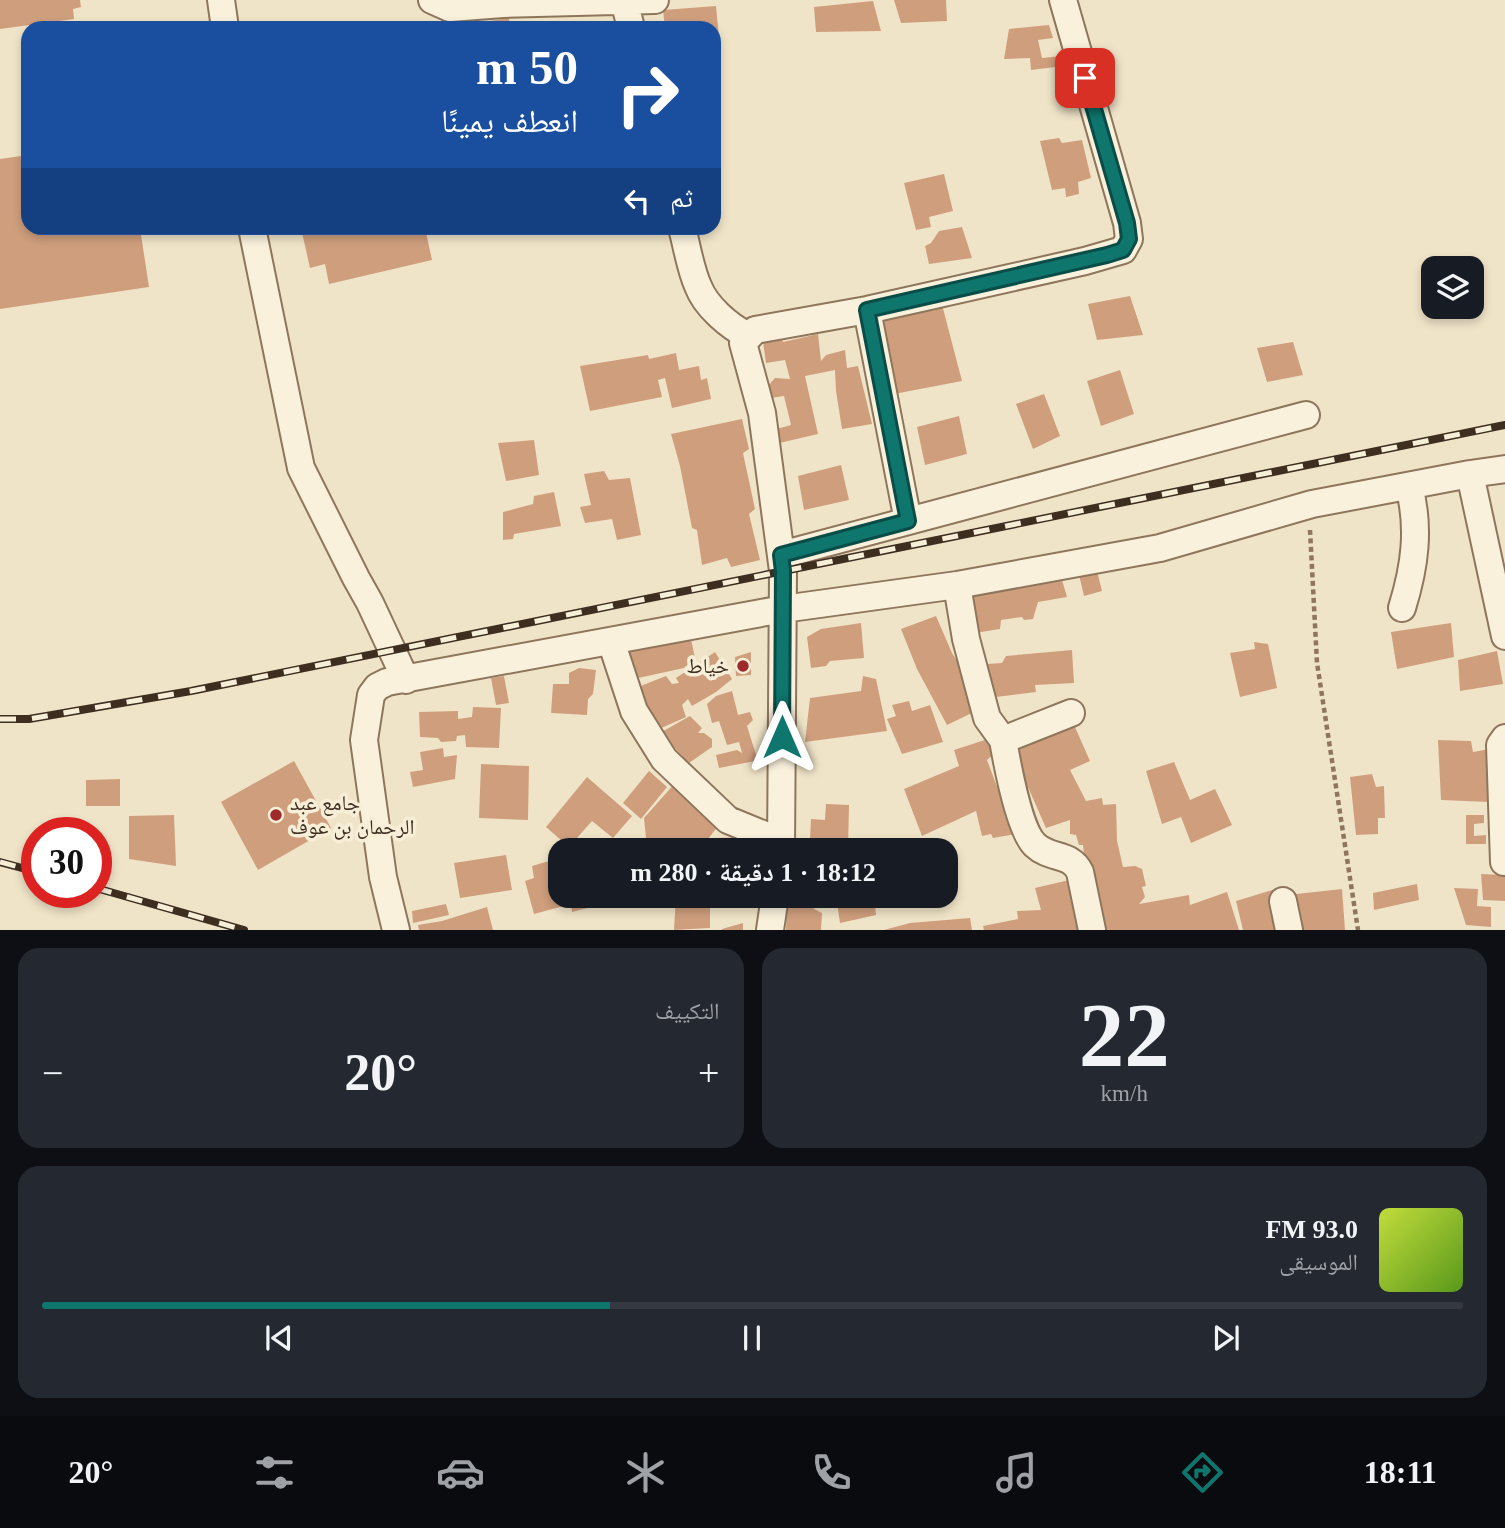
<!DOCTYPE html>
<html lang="ar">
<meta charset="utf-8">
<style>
:root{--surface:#171b24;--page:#242831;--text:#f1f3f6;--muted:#9ea1a6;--line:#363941;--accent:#0f766e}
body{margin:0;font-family:"Times New Roman","Noto Naskh Arabic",serif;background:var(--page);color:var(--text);direction:rtl;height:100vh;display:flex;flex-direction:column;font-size:26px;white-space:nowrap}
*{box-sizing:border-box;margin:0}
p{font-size:23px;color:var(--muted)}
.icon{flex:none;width:38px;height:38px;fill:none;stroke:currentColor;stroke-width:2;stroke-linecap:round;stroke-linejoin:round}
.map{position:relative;height:930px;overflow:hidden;direction:ltr}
.side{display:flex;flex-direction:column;gap:18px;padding:18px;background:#0d0f14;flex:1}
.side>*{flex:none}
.top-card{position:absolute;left:21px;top:21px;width:700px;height:214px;border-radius:21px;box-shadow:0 4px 10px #0003;direction:rtl;background:#1a4fa0;color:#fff;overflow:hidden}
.fabs{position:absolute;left:1421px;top:256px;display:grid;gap:14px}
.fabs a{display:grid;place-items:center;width:63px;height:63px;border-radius:14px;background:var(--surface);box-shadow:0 4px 10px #0003;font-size:35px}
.speed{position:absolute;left:21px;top:817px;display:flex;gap:14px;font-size:35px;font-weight:700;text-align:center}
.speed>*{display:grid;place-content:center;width:91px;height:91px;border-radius:50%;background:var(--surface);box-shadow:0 4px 10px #0003;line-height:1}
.speed .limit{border:10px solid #d22;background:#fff;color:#111}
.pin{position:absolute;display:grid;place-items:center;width:60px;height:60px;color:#fff;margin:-30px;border-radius:14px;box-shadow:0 4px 10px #0006}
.me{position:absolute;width:77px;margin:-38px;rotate:0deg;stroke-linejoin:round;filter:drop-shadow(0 0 5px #0008)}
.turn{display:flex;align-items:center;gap:24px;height:147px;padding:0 28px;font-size:32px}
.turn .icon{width:91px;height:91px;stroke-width:2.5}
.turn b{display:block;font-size:49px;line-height:60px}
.then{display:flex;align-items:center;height:66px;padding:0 28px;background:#0003;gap:14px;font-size:26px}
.big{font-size:52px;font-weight:800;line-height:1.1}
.side .card{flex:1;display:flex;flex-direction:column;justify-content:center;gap:10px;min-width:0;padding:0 24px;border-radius:21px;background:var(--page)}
.side .dial{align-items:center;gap:0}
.dial b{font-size:91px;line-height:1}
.song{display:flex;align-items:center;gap:21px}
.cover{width:84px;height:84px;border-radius:10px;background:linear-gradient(135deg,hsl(70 70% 55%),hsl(90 70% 35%))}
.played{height:7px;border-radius:4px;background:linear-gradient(90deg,var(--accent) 40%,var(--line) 40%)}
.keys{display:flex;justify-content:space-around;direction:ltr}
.heat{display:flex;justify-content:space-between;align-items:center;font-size:38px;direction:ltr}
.side .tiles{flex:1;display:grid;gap:18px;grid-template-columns:1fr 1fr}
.card:last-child{grid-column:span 2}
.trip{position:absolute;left:548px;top:838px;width:410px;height:70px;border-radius:21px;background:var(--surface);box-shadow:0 4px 10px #0003;font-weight:800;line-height:70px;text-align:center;direction:rtl}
.tabs{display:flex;height:112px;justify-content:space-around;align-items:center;background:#090b0e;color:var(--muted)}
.tabs .icon{width:49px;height:49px}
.tabs .on{color:var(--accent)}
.tabs b{font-size:32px;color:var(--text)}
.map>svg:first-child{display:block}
.building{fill:#cf9f7d}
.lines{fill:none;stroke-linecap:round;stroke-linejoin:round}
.minor-casing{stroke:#8d765c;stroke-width:30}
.path{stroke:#8d765c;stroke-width:4.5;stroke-dasharray:5 3.5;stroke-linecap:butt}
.minor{stroke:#faf1dc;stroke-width:26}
.rail-casing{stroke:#3d2e20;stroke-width:8}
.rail{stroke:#f7eed8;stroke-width:5;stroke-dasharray:16;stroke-linecap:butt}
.route-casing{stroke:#0a4d48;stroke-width:18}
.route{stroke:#0f766e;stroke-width:12}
.poi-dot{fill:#9e2a2b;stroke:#f7eed8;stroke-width:2.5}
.labels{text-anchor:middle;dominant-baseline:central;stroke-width:7;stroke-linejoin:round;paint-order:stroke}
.poi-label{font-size:21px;fill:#3d2e20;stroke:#f7eed8;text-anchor:end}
</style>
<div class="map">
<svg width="1505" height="930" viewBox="0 0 1505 930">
<rect width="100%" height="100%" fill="#f0e4c8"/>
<path class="building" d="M0,0h80l1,7 -8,2 1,10 -74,10z
M894,0h52l1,21 -46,2z
M873,1l8,30 -65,1 -2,-25z
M716,6l4,42h-6v-20h-49l-2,-18z
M509,18l1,10h-52l11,-4z
M1049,25l4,13 -15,2 4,18 19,-2 2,10 -32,4 -1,-12 -26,1 5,-30z
M1059,138l3,5 20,-3 9,38 -13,4 1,12 -13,3 -1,-9 -13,2 -12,-49z
M28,155v73h112l9,59 -149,22v-150z
M944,174l9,37 -24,6 2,10 -15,3 -12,-47z
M962,227l10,31 -43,6 -4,-18 6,-3 8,-12z
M301,228h124l7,32 -103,24 -4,-20 -15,4z
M1130,296l13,39 -46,5 -9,-36z
M940,297l22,84 -68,13 -15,-79z
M779,330l4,12 35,-8 3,27 5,-6 19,-5 2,18 11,-2 14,58 -30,5 -6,-38 -1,-21 -30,6 13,58 -43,10 -2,-14 18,-5 -7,-29 -13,2 -3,-12 7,-8 15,1 -5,-19 -19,3 -4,-28z
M1293,342l10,33 -36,7 -10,-34z
M676,353l3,17 20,-4 2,14 6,-2 4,21 -39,9 -7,-30 -7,2 4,17 -72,14 -10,-45 68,-11 1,4z
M1120,370l14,44 -33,12 -14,-45z
M1044,394l16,42 -27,13 -17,-45z
M959,416l8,38 -42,11 -8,-38z
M742,419l7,30 -6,4 12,56 -6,5 11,46 -29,7 -4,-9 -25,7 -5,-35 -5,-2 -12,-62 -9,-32z
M534,440l5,35 -33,6 -8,-38z
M841,465l8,35 -45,10 -6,-34z
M604,471l5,9 21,-2 11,57 -24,5 -5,-21 -27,4 -5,-16 11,-2 -7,-31z
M554,492l7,34 -47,8 -1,5 -10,1v-28l30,-8 1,-8z
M1056,570l6,10 5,17 -29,5 -5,17 -9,1 -2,-3 -21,3 -1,9 -25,4 -5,-47z
M1097,571l5,20 -18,5 -5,-21z
M936,616l16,37 20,31 4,27 -29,14 -30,-56 -16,-40z
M861,623l3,35 -34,3 -4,5 -15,2 -4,-31 14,-8z
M1451,623l3,34 -57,12 -6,-37z
M689,630l6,28 -11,10 -55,12 -8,-34z
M1254,642l14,2 9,44 -37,9 -10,-44 25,-4z
M1072,650l2,33 -39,2 1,7 -40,5 -10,-33 16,-1 4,-7z
M1497,651l6,33 -43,7 -2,-31z
M715,652l17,27 -16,13 -24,14 -4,-7 -6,6 4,12 -29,13 -17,-31 -2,-12 28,-11 6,8 7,-1 -3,-5z
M751,652v23l-15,1 -1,-19z
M579,668l17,2 -3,24 -5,5 -1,16 -36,-2 2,-29h16v-11z
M504,676l5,27 -13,2 -5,-27z
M863,676l13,3 11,52 -82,11 5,-44 51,-7z
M732,691l6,24 12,-3 3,8 -6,6 10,32 -2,3 -36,7 -3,-13 21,-5 5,3 -3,-11 -12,3 -8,-24 -7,2 -5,-19 9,-8z
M909,701l3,10 18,-6 13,37 -41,12 -15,-35 9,-3 -4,-11z
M473,707l28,1 -2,40 -33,-1 -1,-12 -8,1 -1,5 -15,1 -3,-4 -18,-1 -1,-25 39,-1v8l14,-2z
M690,716l12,12 -4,5h6l8,6v8l-23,16 -17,-18 -5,3 -9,-14z
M1071,718l19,43 -20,9 16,31 16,-3 1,7 13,-1 1,37 6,26 12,-1 7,3 4,17 -4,1 3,10 -6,7 50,-9 1,10 37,-13 12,38h-140l-13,-55 -3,-30h-4l-3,-10 -6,-1v-14l-24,8 -33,-75 18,-9 -3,-6z
M988,739l6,15 -7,6 15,40 3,17 8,-3 3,20 -23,4 -2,-4 -9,2 -6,-25 -54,25 -18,-47 55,-23 -5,-16z
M1438,740l33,1 2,11 17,-3 -1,53 -48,-2z
M443,748l1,9 13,-2 -2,24 -42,8 -3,-15 13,-2 -3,-18z
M294,761l37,67 -73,42 -37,-68z
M1174,762l16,38 25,-11 17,36 -41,18 -10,-26 -19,7 -16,-53z
M481,764l48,2 -1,54 -49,-2z
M649,771l18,16 -26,32 -18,-16z
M1372,774l4,13 8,-1 1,32h-7v16l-22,1 -6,-58z
M587,777l45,39 -19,22 -21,-17 -23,26 -23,-20z
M120,779v27h-34v-26z
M676,782l46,39 -14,18 2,11h-39l-1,-2 -5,2h-63l5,-2v-5l39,-5 -2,-20z
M826,804l23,1 -1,45h-54l1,-11 15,1 1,-21 14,1z
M174,815l2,51 -47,-7v-43z
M1466,815h18v8l-10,1v12l12,-1v9h-20z
M751,837v13h-35l-1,-12z
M506,855l6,35 -52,8 -6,-35z
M549,861l3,11 8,-2v26l70,1 -58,15 -1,-8 -37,10 -9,-33 9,-3 -2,-12z
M1481,874l24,1v26l-22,-1z
M1078,878l7,52h-101l-1,-4 35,-7 -1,-8 24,-1 -6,-22z
M1417,884l2,16 -45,10 -1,-17z
M1279,888v18l5,24h-41l-7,-29z
M1454,888l24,1 -1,17 14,1v20l-25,-2z
M1342,889l3,41h-49l-9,-35z
M676,896h34v32l-36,2z
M794,896h22l-2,13 8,4 -1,17h-35l1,-21z
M836,896h38l2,19 -36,8z
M446,904l3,11 -36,8 -1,-12z
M487,907l6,23h-74l-1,-5 24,-4z
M970,918l2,12h-88l26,-7z
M743,923v7h-21v-1z"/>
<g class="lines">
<g class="minor-casing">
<path id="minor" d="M221,0l4,28
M432,0l18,8 53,-4 152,-4
M624,0l7,28
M252,228l49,240 55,110 14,25 36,77
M682,228c5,18 8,40 16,58 8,21 31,40 50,50
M867,310l41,211
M1470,474l35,162
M781,555l525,-140
M957,585l9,54 21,79 16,22 68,-27
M1402,608c13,-42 18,-80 7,-122
M611,641l23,70 30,48 64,61 54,22
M1003,740c4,23 16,90 32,105 16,15 35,7 45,27l12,58
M781,850l2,-279 -21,-158 -19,-70 12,-13 112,-20 218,-49 38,-11 6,-11 -2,-16 -64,-223
M1504,862l-4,-117 5,-7
M1283,901l6,29
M396,930l-13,-53 -19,-137 7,-45 6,-8 10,-5 396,-73 174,-24 203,-37 152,-44 158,-30 35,-5
M770,930l5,-34"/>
</g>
<path class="path" d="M1310,530l7,133 41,267"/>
<use href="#minor" class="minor"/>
<g class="rail-casing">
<path id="rail" d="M0,719h29l162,-28 1314,-266
M0,862l37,10
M96,888l148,42"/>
</g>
<use href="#rail" class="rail"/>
</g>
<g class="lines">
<g class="route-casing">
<path id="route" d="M782,737l1,-166 -2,-16 127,-34 -41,-211 240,-55 16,-5 6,-11 -2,-16 -42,-145"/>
</g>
<use href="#route" class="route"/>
</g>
<g class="poi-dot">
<circle cx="743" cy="666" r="7"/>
<circle cx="276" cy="815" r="7"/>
</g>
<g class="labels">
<g class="poi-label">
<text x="729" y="666">خياط</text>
<text x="290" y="803" text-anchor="start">جامع عبد<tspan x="290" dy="24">الرحمان بن عوف</tspan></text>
</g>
</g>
</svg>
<div class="fabs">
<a><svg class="icon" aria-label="layers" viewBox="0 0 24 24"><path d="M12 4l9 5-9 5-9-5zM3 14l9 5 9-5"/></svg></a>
</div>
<div class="speed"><div class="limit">30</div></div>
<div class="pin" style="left:1085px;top:78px;background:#d93025"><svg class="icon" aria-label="arrive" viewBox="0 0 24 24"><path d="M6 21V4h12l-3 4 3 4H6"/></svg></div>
<svg class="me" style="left:782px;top:737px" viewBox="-20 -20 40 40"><path d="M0-17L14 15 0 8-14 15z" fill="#0f766e" stroke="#fff" stroke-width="4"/></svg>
<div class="trip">18:12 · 1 دقيقة · 280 m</div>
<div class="top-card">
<div class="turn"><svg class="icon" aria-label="right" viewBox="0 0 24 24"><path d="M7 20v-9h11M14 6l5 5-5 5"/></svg><div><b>50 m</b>انعطف يمينًا</div></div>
<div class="then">ثم<svg class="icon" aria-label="left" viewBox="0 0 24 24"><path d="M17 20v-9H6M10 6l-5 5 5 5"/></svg></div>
</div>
</div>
<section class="side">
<div class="tiles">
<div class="card dial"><b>22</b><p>km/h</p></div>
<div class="card"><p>التكييف</p>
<div class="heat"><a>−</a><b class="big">20°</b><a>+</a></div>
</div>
<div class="card">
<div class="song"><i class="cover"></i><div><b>93.0 FM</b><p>الموسيقى</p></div></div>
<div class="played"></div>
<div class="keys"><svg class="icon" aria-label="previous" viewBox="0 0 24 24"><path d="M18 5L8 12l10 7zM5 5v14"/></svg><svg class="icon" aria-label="pause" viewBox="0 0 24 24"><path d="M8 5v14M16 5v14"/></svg><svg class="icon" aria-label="next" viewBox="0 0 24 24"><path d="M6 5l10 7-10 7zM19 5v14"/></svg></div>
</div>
</div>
</section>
<nav class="tabs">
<b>18:11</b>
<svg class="icon on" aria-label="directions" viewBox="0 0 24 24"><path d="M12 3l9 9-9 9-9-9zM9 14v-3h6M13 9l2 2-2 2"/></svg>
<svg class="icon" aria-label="music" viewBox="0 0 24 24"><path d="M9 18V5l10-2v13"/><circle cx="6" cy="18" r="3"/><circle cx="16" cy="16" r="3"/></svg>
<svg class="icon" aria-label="phone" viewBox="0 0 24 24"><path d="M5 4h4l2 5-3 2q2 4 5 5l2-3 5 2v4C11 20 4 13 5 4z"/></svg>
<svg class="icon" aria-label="climate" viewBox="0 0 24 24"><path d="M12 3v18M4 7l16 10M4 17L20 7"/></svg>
<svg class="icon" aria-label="car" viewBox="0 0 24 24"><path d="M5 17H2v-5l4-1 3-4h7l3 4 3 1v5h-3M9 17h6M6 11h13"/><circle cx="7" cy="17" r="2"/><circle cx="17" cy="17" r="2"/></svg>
<svg class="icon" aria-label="filters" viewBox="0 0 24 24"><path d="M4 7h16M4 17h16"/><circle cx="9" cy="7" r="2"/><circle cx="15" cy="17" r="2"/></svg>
<b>20°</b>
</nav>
